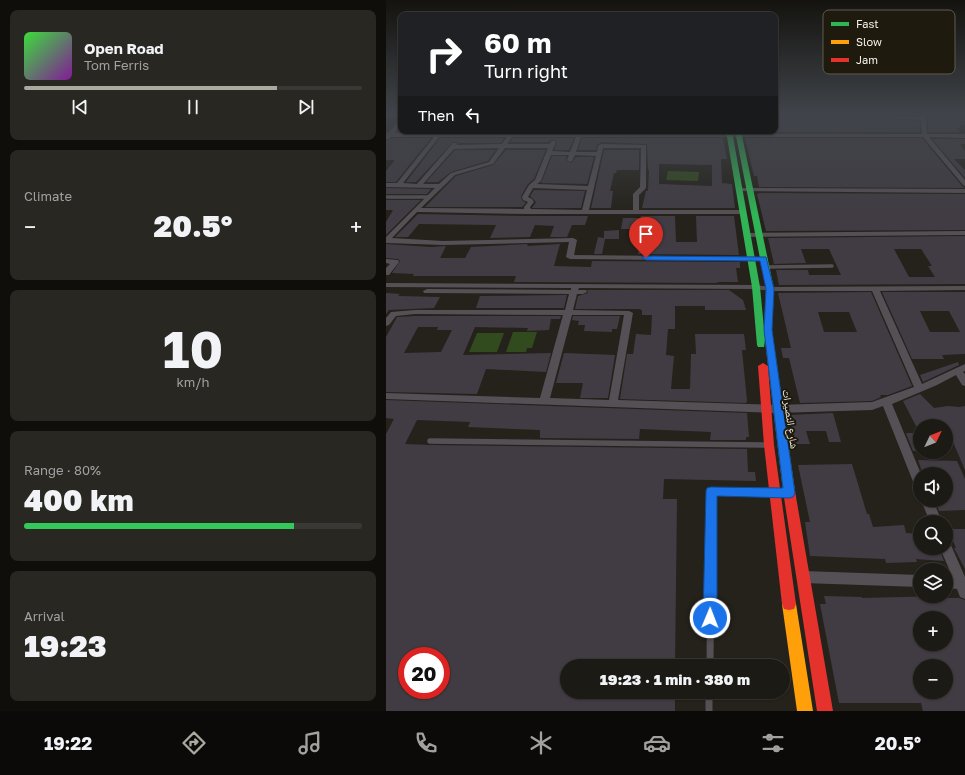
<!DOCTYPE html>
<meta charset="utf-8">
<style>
:root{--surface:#1c1a14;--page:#292722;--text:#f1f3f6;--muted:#a0a1a0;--line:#3a3834;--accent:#aca9a0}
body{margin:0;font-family:"Golos Text","Noto Naskh Arabic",sans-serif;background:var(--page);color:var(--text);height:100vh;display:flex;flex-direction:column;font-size:15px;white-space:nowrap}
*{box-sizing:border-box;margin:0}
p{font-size:13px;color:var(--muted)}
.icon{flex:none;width:22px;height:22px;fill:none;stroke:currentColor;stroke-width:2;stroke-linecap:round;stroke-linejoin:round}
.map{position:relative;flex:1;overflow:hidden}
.details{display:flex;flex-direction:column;gap:10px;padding:10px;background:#0f0e0b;width:386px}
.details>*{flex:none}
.banner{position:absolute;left:12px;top:12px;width:380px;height:122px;border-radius:8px;box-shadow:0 1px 3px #0004,0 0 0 1px var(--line);background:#202124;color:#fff;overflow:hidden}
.needle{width:26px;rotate:47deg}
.fabs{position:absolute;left:527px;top:419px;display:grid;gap:8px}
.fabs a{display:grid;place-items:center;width:40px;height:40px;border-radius:50%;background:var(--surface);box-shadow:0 1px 3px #0004,0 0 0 1px var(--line);font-size:20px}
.speed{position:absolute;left:12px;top:647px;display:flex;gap:8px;font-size:20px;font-weight:700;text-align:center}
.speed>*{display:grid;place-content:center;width:52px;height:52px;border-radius:50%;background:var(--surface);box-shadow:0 1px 3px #0004,0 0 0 1px var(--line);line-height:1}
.speed .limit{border:6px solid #d22;background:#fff;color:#111}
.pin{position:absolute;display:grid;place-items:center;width:34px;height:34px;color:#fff;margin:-41px -17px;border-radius:50% 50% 50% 0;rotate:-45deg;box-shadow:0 0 4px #0007}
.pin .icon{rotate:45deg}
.me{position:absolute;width:44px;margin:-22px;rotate:1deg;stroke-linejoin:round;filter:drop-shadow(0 0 3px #0008)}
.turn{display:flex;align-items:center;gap:14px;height:84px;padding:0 20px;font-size:18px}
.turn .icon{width:52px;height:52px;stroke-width:2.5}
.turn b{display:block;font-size:28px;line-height:34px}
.then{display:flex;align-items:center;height:38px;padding:0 20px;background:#0003;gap:8px;font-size:15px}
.big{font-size:30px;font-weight:800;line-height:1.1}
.details .widget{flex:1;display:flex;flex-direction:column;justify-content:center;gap:6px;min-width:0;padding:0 14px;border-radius:8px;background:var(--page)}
.details .dial{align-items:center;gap:0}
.dial b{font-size:52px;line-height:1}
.song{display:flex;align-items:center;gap:12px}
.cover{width:48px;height:48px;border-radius:6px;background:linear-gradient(135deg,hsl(120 70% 55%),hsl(290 70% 35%))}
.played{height:4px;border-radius:2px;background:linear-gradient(90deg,var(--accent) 75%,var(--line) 75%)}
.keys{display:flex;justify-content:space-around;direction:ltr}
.heat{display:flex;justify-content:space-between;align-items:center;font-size:22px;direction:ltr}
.charge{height:6px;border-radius:3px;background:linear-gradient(90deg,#34c759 80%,var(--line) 0)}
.trip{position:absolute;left:174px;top:659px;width:230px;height:40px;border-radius:20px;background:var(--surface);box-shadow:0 1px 3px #0004,0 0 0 1px var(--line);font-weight:800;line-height:40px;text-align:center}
.tabs{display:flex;height:64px;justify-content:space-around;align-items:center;background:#0b0a08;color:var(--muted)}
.tabs .icon{width:28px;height:28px}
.tabs .selected{color:var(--accent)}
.tabs b{font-size:18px;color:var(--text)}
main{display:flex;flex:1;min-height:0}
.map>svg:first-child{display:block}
.green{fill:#314a1e}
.building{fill:#413c43;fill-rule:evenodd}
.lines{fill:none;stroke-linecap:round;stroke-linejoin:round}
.lane-far2{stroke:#555056;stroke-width:3.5}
.lane-far1{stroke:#555056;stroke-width:5.5}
.lane{stroke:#555056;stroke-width:7}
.street{fill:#555056;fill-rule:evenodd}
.fast{fill:#30b455;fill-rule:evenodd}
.slow{fill:#ff9f0a;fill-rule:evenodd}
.jam{fill:#e5322d;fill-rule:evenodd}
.route{fill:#1a73e8;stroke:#114b97}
.labels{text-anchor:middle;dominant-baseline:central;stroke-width:4;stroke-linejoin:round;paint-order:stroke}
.street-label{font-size:11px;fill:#f4f1e8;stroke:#1f1a0e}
.key{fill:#1f1a0e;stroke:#5f5a4f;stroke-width:1}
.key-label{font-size:11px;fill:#f4f1e8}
</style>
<main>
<section class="details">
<div class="widget">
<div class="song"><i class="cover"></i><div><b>Open Road</b><p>Tom Ferris</p></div></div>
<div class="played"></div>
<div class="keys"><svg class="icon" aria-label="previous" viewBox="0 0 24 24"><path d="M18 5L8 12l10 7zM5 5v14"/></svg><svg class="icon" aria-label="pause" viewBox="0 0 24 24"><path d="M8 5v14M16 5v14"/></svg><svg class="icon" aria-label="next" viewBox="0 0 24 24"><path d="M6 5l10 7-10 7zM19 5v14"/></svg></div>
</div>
<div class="widget"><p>Climate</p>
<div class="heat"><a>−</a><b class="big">20.5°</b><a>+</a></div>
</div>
<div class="widget dial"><b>10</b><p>km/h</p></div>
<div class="widget"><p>Range · 80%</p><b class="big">400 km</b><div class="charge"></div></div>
<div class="widget"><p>Arrival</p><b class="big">19:23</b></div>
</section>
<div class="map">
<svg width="579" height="711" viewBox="0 0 579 711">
<rect width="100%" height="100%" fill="#25221b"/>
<path class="green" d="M282,171l31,1 -1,9 -32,-1z
M127,332h24l-5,16h-5l-1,4h-20z
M91,333h27l-7,19h-28z"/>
<path class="building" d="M391,115h63l1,1 79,5v11h-176l31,-1v-6h4z
M541,115h38v10h-7l3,3h-6l5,4h-32v-13z
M12,131h322v1h-323z
M6,138h39l-35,44h-10v-11l9,-11h-9v-20z
M54,138h64l-3,5h-43l-1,-1h-4l-37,40h-10z
M127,138h61l-5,12h-15l3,-8 -4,-3 -5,3h-38z
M196,138h141l4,21h-6l1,24 10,1 3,24h-93l4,-17h2l1,-21h-1l-1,-26 -46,-2 -4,3 -1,5h-18zM273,164l53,1v21l-53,-2z
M359,138h177l40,48 3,2 -206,-1 -2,-11h-3l-2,-8z
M546,139h33v5h-5l5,7v8h-11l11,11v8z
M69,150h41l-8,11 -37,11 -13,10h-12z
M120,150h40l-12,29 -6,5 -7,12 1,4 4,3 -4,4h-97l31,-31 37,-11z
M218,150h35v20h-22l-1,3h-2l-4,18h3l-2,17h-20z
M166,156h15l-1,4 5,3 5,-6h18l-7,27 -46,-1z
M0,188l45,1 -4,5h-41z
M148,190l51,1 -4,17h-49l4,-6 -6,-6z
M374,193l205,1v36l-199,1 -9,-37z
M0,200h35l-35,35v-13l7,-12h-7z
M32,214l110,2h60l-3,9h-13l-5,12h-17l4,-11 -19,-1 -5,12 -40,1 6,-13 -77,-1 -11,13h-13z
M255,216h34l1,26h21l-1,-26h38l5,39 -101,-1 3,-25h-20l2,-11h17z
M233,230v9h-14l-3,15h-8l4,-17 6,1v-7z
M579,236v48l-186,1 -3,-15h32l1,5h32l-12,-26h-28l5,14 -32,1 -6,-26zM508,249h27l11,17h-4l7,11h-26z
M0,244l45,3 15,-1 -6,12h25l6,-11 57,-3 -1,2 33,-2 -6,22 37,1 1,-6 148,1v6h-4l2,14h-22l3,1 -205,-1 2,-6h-103l1,-2 -22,-1 8,-12 -2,-2 -12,-1z
M201,290h142l14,10 3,10h-41v-4h-30v23h-7l-2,26 8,1 -3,33h19l1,-35h5l-1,-20h49l2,16h-4l5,51 -1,2 -126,-4 7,-45h6l3,-20 15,1 1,-20h-10v-5l-3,-1h-64l3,-13 10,-3z
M485,292l41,94 -24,9h-8l1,2 -9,4 -72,2 -11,-45h-6l-2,-10h10l-13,-55zM432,312h31l8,20h-33z
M496,292h83v62l-23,1 2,4h-32zM534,311h29l11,21h-30z
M0,293l14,1 -2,2 42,1 -6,11 -45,2 -3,4z
M181,295l-3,13h-88l4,-12z
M29,316h146l-1,3h-9l-2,11 -22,1 1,-3 -53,-1 -12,28 88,-2 -5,19 -60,-3 -9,25 -91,-2v-55l11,-20zM32,327h20l-1,3h15l-11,22 -37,1z
M187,316h47l-3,13h-5v3l-28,-1 1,-6h-7l1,-4 -7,-1z
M178,353l51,2 -7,43h-28l3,-15h-27z
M572,362l1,3 -36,17 -3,-7z
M534,394l14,14 14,-2 11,1 6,-1v64l-12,-28 -7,1v-18l-30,1 -13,-25z
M0,400l361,13 2,24h-3v3h-36l1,-8 -71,-3 -1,10 -99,-1v-8l-72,-3 2,-5 -53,-2 -12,24 25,1 317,4 1,23h7l1,9 -92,-2 -1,20h14l-2,167h-108v26h108v19h-289v-277l8,-15 -8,-1zM21,656h34v34h-34z
M447,413l8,29h-12l-3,-11h-20l4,13h-14l-7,-29z
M520,433h14v18h-7z
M532,460l39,1 8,18v31l-26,1 -4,-11h11v-26h-23z
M466,464l15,50h2l4,13 31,-2 2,8 14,1v14h19l5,13 -28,-2 1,3 -31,1 -1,-4 -75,-3 -5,-34h5l-12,-57z
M562,529h17v40l-11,-21h2z
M438,596l38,1v1l83,-2 1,2h13l6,2v111h-42l-2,-8h-82l-19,-99h6zM534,618h26v26h-26zM534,666h26v26h-26z"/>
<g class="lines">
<path class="lane-far2" d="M0,197h43
M381,267l65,-1"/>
<path class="lane-far1" d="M44,441l337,4
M325,533v-42l62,2"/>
<path class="lane" d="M324,666l1,-134
M323,692v19"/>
<path class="street" d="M0,115h15v2h-15z
M455,115l80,2v-2h4l2,4 -1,1 1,14h38v4l-36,-1 36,43v6l-2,-1 -40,-48h-342l-5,15h21l1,-6 3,-2 45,1v43l-7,7v15h104l3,2 -3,2h-215l-111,-2 -25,26 51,3 130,-3 4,2 -3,15 189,2 4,2 -4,2 -193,-2 -4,-2 3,-15 -126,3 -57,-2v-6l49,-49 -49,-1v-4h11l37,-46h-43l-2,2h-3v-6h2l11,-12h2v4l-7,8 528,1 -1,-14zM53,137h68l-5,7 -45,1v-2h-4l-36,41 -14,-1zM126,137h64l-6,15 -18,-1 4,-9 -3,-2 -4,4h-42zM113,148l-10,14 -38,11 -12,11h-16l31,-35zM119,148h43l-13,32 -6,5 -7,12 1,3 5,2 -4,5v2l-103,-1 34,-33 38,-11zM217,148h38l-1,39 -7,7v16h-44zM165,155h18l-2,5 3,2 2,-1 3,-6 21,1 -8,30 -51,-2 4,-3zM147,188l54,2 -5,20 -51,-1 -1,-2 4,-5 -2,-3 -4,-2z
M353,188l226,1v4l-228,-2 -1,-1z
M579,231v4l-218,2 -3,-2 3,-2z
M0,259l12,1 1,2 -10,13h-3v-7l4,-4 -4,-1z
M0,283l370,2 14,2 195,-1v4l-85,1 42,93 43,-20v7l-2,1 2,2v12l-3,-1 -6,-10 -19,10 -45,19 29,70h-1v15l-4,-2 -2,-3 -31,-78 -11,4 -95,3 -391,-14v-6l154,5 23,-83 -148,-1 -19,2 -7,9 -3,1v-8l5,-6 24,-2h150l4,-16 -145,-1 -1,-2 4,-2 144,1v-2l-185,-1zM193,288l177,1 14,2h102l42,96 -42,15 -95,3 -159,-5 15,-87 -4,-2 -56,-1 4,-16h6l4,-2 -1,-2h-8zM186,315h52l-15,85 -59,-2z
M535,500h12l9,22h-12z
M560,541l4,2 15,34v22l-5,-2 -3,-8 -11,-1v-12h6l-12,-28h6z
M417,571l117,4v12l-117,-4 -5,-2 -1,-4 1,-4z"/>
<path class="fast" d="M340,131h6l28,156 4,41 2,-39 -31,-158h6l33,158 -2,41 23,161 -2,3 -4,2 -4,-2 -2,-3 -18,-151 -1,7h-6l-1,-2 -5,-58z"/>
<path class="slow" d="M403,598l5,1 2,5 17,107h-16l-15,-107 2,-5z"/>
<path class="jam" d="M377,363l5,3 6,79 22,159 -2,5 -5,1 -5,-1 -2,-5 -18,-159 -6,-79z
M403,486l4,2 2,3 38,220h-16l-34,-220 2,-3z"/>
</g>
<linearGradient id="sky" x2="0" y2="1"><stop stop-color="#14130f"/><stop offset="0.53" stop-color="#40444a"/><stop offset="1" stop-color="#40444a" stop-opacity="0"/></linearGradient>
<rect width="579" height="215" fill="url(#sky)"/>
<path class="route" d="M257,256l123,1 8,32 -2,41 23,163 -2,4 -4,1 -72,-2v122l-2,5 -5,2 -5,-2 -2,-5 3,-127 1,-3 4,-1 72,1 -19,-158 2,-41 -6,-28 -114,-1 -4,-2z"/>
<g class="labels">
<g class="street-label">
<text transform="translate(405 419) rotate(82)">شارع النصيرات</text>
</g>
</g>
<rect x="437" y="10" width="132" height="64" rx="6" class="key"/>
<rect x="445" y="22" width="18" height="4" fill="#30b455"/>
<rect x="445" y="40" width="18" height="4" fill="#ff9f0a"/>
<rect x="445" y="58" width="18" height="4" fill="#e5322d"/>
<g class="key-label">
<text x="470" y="28">Fast</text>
<text x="470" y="46">Slow</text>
<text x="470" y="64">Jam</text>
</g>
</svg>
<div class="fabs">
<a><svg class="needle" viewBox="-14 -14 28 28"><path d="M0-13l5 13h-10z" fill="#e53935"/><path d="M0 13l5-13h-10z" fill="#a0a1a0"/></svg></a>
<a><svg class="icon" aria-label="sound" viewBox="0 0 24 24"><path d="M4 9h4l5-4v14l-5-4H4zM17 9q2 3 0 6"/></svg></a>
<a><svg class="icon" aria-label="search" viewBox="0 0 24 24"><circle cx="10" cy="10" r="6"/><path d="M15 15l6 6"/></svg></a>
<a><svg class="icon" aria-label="layers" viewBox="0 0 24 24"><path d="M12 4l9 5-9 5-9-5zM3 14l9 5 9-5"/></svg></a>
<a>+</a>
<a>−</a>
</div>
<div class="speed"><div class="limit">20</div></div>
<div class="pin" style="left:260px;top:258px;background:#d93025"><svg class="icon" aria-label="arrive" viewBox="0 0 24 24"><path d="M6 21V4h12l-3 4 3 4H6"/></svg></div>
<svg class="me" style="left:324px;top:618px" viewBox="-20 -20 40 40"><circle r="17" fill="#1a73e8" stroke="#fff" stroke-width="3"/><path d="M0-11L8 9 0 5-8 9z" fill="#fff"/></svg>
<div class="trip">19:23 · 1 min · 380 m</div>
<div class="banner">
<div class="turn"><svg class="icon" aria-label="right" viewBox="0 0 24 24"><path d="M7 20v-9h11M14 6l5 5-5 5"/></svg><div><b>60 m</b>Turn right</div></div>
<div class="then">Then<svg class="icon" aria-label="left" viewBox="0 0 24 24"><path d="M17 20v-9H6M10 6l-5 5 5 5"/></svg></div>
</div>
</div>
</main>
<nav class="tabs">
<b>19:22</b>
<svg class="icon selected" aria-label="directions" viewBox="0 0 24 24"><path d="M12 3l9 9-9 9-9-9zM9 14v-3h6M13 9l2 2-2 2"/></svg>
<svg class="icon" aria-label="music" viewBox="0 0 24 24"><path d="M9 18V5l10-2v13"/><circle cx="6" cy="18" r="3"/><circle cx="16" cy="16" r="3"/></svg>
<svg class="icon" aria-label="phone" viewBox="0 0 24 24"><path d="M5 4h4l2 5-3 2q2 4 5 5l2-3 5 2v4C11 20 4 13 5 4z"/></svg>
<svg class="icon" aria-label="climate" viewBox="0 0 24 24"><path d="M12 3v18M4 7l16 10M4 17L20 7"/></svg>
<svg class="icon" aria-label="car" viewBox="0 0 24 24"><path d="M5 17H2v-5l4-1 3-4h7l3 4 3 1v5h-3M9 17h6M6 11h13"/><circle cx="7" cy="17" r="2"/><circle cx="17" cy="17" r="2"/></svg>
<svg class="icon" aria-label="filters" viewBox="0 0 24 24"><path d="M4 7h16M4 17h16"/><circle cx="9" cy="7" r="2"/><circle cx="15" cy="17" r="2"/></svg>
<b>20.5°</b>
</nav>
